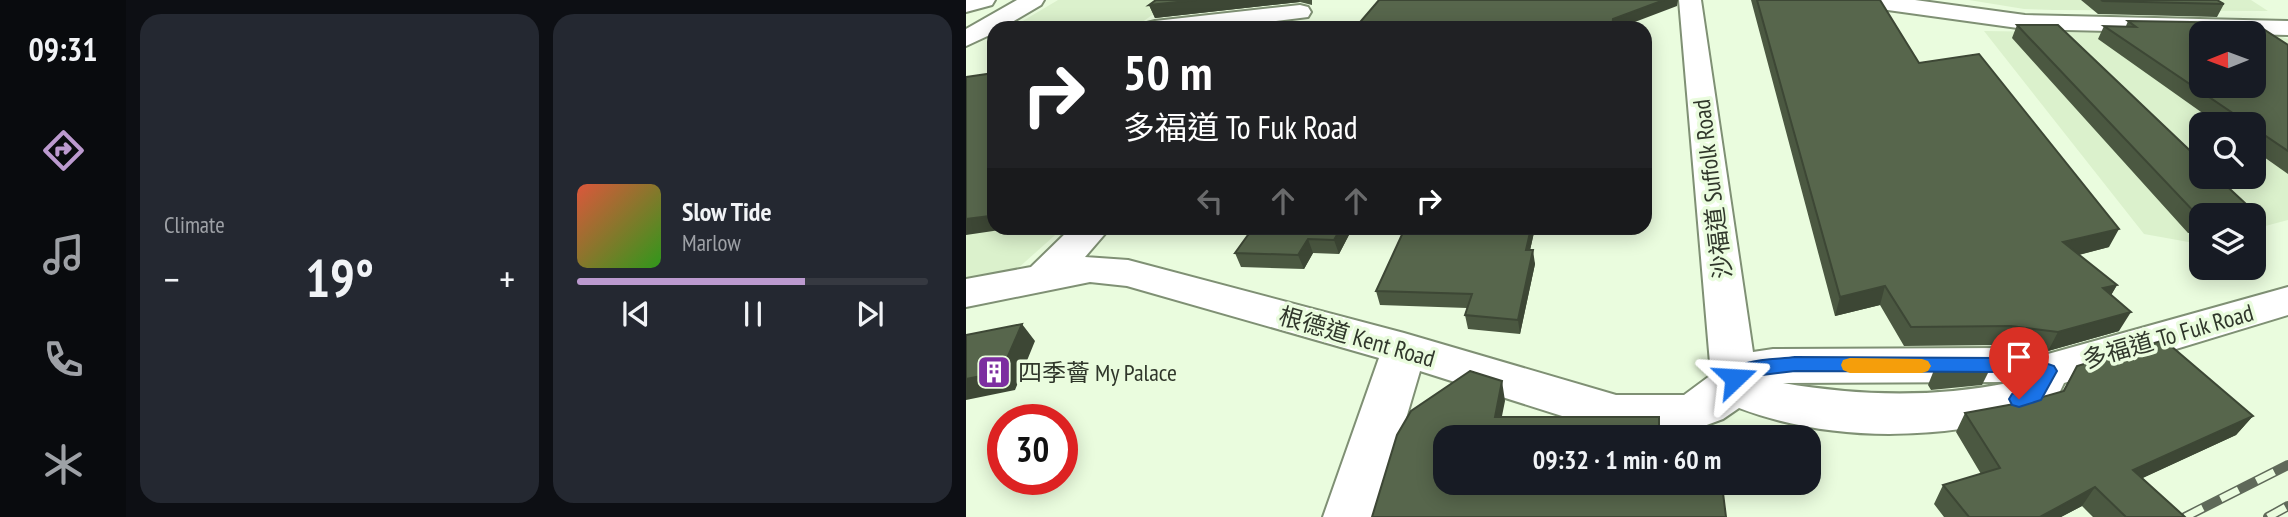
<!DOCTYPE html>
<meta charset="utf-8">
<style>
:root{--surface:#171b24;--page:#242831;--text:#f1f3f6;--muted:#9ea1a6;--line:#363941;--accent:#bc9acf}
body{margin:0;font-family:"PT Sans Narrow","Noto Sans TC",sans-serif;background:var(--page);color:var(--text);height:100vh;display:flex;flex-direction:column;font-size:26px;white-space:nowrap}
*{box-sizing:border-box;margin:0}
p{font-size:23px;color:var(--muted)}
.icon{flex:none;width:38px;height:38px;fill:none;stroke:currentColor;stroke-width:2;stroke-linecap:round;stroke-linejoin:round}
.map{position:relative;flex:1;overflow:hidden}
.drawer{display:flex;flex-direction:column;gap:14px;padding:14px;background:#0d0f14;width:840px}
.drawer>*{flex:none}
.hud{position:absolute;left:21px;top:21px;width:665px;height:214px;border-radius:21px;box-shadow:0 4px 18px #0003;background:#202124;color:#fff;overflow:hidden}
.needle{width:46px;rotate:269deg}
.controls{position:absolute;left:1223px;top:21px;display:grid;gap:14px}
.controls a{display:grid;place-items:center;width:77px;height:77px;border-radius:14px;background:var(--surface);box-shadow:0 4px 18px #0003;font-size:35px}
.speed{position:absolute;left:21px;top:404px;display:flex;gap:14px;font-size:35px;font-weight:700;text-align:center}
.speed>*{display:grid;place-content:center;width:91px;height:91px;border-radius:50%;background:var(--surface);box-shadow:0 4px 18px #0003;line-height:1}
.speed .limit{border:10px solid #d22;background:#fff;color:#111}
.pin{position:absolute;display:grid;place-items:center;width:60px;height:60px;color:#fff;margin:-72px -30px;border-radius:50% 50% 50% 0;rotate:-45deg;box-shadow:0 0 7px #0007}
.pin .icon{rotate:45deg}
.me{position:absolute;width:77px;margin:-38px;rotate:70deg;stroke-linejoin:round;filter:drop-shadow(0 0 5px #0008)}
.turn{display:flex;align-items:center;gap:24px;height:147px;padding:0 21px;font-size:32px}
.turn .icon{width:91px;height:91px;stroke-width:2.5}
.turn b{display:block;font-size:49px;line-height:60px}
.lanes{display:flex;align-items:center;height:66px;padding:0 21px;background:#0003;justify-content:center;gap:35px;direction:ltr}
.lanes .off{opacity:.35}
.big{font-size:52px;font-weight:600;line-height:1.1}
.drawer .widget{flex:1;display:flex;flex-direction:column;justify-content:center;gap:10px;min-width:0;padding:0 24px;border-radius:21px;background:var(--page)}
.song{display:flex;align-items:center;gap:21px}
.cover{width:84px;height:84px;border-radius:10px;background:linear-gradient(135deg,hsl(10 70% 55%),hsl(110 70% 35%))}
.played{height:7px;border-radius:4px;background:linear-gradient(90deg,var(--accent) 65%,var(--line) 65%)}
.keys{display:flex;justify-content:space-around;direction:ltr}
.heat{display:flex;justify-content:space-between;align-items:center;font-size:38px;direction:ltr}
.drawer .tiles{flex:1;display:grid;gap:14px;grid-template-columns:repeat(2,1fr)}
.trip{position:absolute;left:467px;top:425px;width:388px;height:70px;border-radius:21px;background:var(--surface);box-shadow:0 4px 18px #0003;font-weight:600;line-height:70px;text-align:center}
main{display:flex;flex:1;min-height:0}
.tabs{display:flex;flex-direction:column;width:126px;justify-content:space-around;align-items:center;background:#090b0e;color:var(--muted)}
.tabs .icon{width:49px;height:49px}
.tabs .selected{color:var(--accent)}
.tabs b{font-size:32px;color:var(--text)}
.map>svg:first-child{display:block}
.built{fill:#dbf1cc;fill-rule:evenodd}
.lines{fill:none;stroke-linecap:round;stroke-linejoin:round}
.minor-casing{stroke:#7f9074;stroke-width:4}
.minor{fill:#fff;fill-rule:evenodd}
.rail-casing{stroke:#5f6959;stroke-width:10}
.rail{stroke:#eafcde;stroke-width:7;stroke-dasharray:20;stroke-linecap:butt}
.wall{fill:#4b5841}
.shaded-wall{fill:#3d4735}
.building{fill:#57664c;stroke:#3d4735;stroke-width:2;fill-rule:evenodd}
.route{fill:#1a73e8;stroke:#114b97;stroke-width:2}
.slow{fill:#f59e0b}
.labels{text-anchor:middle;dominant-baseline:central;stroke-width:7;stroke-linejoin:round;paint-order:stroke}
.street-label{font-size:24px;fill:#30372b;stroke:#eafcde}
.poi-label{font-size:24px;fill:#30372b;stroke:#eafcde;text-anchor:start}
</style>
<main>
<nav class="tabs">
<b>09:31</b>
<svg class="icon selected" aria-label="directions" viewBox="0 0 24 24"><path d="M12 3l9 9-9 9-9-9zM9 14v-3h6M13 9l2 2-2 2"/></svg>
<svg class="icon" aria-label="music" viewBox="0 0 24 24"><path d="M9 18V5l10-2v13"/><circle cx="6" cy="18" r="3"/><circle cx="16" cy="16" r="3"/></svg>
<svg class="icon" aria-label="phone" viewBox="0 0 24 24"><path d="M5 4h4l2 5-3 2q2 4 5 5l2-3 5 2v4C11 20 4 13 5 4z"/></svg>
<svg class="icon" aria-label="climate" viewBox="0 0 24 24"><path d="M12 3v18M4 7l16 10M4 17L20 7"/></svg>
</nav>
<section class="drawer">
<div class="tiles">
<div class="widget"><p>Climate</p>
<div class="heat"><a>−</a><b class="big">19°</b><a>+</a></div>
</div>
<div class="widget">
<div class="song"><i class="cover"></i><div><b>Slow Tide</b><p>Marlow</p></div></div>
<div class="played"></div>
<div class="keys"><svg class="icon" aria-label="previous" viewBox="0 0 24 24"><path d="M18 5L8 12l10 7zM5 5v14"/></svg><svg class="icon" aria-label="pause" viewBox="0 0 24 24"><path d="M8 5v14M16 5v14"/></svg><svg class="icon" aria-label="next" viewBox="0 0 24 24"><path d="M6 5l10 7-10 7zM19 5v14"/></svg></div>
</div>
</div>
</section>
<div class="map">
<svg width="1322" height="517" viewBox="0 0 1322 517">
<rect width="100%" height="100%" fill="#eafcde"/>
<path class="built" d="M92,0h115l-32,23 -42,5h-88z
M1003,0h282l17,11 -215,-1 -29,-1z
M1018,31l217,3 1,52h52v-51h23l11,4v181l-34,9v-14h-52l-1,26 -7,2 -50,-9zM1236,124h52v53h-52z
M0,180l28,48h69l-47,42 -50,11z"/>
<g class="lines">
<g class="minor-casing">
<path id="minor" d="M0,0h29l-3,5 -26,7z
M51,0h27l-3,5 -39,23h-8v5l-28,13v-17z
M713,0h22l52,352 20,-3 229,-1 46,6 240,-67v28l-224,68 -12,25c-99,32 -215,37 -313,0l-16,11 -38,14h-69l-196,-62 -43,146h-54l56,-159 -252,-72 -37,-4 -124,25v-28l65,-12 40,-39h39l-25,29 43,3 276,73 212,62h68l27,-20zM817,383l219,-1 6,1c-76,15 -149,13 -225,0z
M889,0h60l110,15 263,6v14l-263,-6 -159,-22 -8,-2z
M334,5l8,2 3,5 -3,5 -89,11h-76l4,-5 8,-2z"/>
</g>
<use href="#minor" class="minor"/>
<g class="rail-casing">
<path id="rail" d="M1219,517l103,-52
M1302,517l20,-11"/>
</g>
<use href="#rail" class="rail"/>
</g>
<path class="wall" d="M190,0h156v5l-12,-3 -145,16 -6,-13z
M785,0h129l39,63 190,184 -30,8 38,30 -6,10 8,36 -71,20 -46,-6 -98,1 -24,-41 -45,11z
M1115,0h136l7,4 -7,13 -119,-3z
M1162,21l160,24v129l-34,-24v-26h-36l-120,-85 6,-13h22z
M1051,25l185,190v14l-14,4 -176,-195z
M287,228h282l-5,22 5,14 -15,70 -52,-5 -3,-14 2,-7 -87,-3 -4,-14 26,-57 -52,-1 -11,21 -26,-1 -9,16 -63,-2 -6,-14z
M970,365h56l-10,20 -51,5 -3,-5z
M1111,366l176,50 -17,19 -94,43 43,39h-92l-11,-11 -21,11h-117l-10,-13 9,-19 38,-11 -25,-42 9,-19 60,-11 37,-10z"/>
<path class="shaded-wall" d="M230,0h103l1,2 -145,16 -6,-13z
M698,0h14l-1,6 -58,22h-7l1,-9z
M1281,205l-8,10h-37z
M28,210v18h8l-2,2 -34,5v-16z
M1236,215v14l-14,4 10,-17z
M375,228h7l2,5 -11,21 -5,-14z
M565,228h4l-8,36 -1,-14z
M1153,229l-10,18 -55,14 9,-19z
M342,239l5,14 -9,16 -6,-14z
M567,250l2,14 -15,70 -2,-14z
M1151,285l-11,19 -3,-16z
M919,286l-5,19 -45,11 5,-19z
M1165,312l-12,19 -71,20 10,-19z
M56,324l13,17 -20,49 -49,10v-21z
M536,381l3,20 -7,35 -3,-19z
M1287,416l-17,19 -117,54 14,-19z
M1129,487l-13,19 -21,11h-21z"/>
<path class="building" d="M190,0h40l-47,5z
M413,0h285l-51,19 -1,9h-257z
M791,0h123l39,63 60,-9 140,175 -56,13 54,43 -14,3 28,24 -73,20 -47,-6 -100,1 -26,-41 -45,11z
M1135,0h116l7,4 -121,-3z
M1162,21l126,2 34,22v106l-34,-23v-4h-5l-145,-98 32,1zM1236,33h52v53h-52z
M1051,25h41l144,137v15h15l30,28 -49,11z
M28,73v137l-4,6 -24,3v-142z
M287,228h88l-7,12 -26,-1 -10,16 -63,-2z
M439,228h126l-5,22h7l-15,70 -53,-5 7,-21 -96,-3z
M56,324l-21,48 -35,7v-44z
M1198,340l89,76 -120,54 52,47h-59l-31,-30 -55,30h-71l-26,-32 57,-17 -35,-55 60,-11 39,-11 13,-25z
M970,365h56l-53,5z
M504,371l32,10 -7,36h164v21h-213v45h215v3l61,-1 4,32h-354l25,-82 14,-24z"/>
<path class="route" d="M829,357l206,1 47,6 6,2 3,5 -16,29 -22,7 -7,-2 -3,-6 3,-5 16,-5 7,-12 -34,-5 -206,-1 -41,5 -19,9 -7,-2 -3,-5c11,-21 50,-18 70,-21z"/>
<path class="slow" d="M884,358l72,1 6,2 3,5 -3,5 -6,2h-72l-7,-3 -2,-5 2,-5z"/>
<defs>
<g id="building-square" transform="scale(1.75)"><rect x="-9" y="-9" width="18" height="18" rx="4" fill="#7c2ea0" stroke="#eafcde"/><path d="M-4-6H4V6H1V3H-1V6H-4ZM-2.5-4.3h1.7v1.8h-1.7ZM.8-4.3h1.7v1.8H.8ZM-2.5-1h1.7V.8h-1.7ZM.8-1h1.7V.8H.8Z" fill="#fff"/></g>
</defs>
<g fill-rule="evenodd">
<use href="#building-square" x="28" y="372"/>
</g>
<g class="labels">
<g class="street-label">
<text transform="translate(746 189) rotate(-97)">沙福道 Suffolk Road</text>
<text transform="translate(1202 336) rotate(-16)">多福道 To Fuk Road</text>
<text transform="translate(391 337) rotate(16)">根德道 Kent Road</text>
</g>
<g class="poi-label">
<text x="52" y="372">四季薈 My Palace</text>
</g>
</g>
</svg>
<div class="controls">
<a><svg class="needle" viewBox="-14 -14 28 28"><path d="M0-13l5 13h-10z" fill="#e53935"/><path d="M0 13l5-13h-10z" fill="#9ea1a6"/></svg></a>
<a><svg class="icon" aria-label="search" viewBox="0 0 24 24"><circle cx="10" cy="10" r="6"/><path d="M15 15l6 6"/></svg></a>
<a><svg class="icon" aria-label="layers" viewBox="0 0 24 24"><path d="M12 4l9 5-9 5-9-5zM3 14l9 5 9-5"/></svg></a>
</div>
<div class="speed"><div class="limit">30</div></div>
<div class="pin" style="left:1053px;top:399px;background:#d93025"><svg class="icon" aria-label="arrive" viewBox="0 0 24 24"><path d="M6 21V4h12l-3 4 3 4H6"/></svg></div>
<svg class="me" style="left:769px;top:378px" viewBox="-20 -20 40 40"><path d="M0-17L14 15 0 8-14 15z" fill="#1a73e8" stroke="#fff" stroke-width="4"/></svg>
<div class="trip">09:32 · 1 min · 60 m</div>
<div class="hud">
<div class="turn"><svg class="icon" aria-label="right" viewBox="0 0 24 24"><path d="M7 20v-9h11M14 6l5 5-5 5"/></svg><div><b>50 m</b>多福道 To Fuk Road</div></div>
<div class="lanes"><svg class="icon off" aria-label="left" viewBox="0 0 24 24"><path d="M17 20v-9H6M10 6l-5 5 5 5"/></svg><svg class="icon off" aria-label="ahead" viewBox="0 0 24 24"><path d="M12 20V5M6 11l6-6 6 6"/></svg><svg class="icon off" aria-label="ahead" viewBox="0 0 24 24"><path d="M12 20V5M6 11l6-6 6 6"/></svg><svg class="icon" aria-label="right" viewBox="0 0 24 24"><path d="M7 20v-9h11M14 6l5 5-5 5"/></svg></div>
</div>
</div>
</main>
